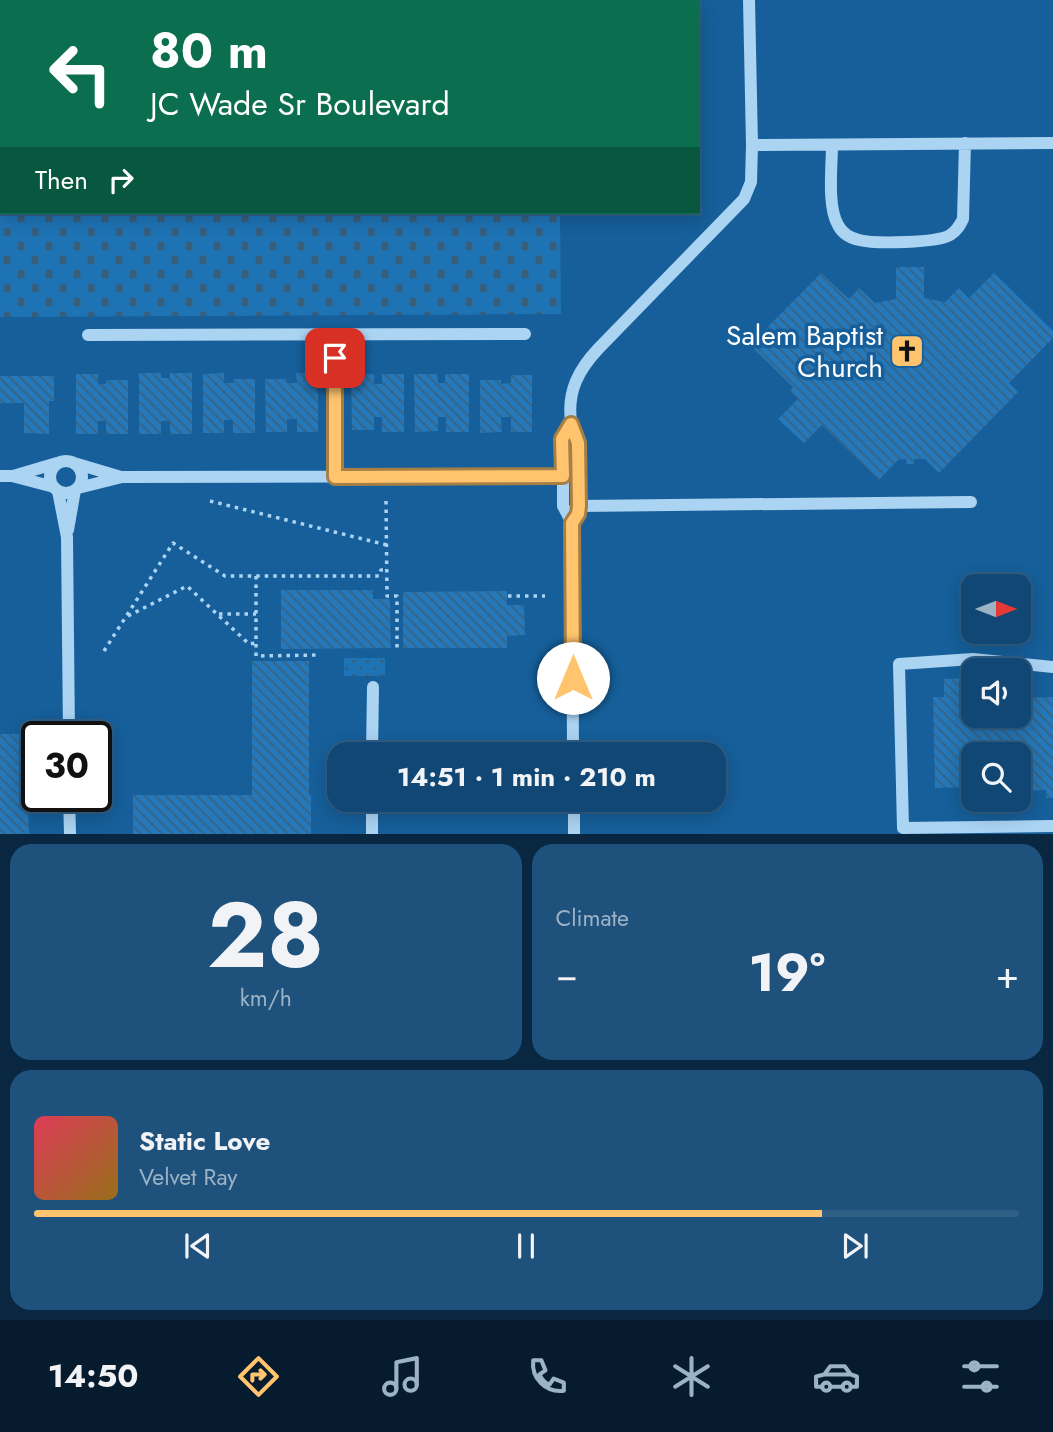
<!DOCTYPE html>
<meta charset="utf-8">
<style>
:root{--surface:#104774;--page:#1e517c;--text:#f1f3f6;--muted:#9cb2c5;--line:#305f86;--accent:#ffc46d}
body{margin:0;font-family:Jost,sans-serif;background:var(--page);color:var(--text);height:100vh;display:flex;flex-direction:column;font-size:26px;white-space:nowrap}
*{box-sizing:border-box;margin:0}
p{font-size:23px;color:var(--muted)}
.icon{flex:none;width:38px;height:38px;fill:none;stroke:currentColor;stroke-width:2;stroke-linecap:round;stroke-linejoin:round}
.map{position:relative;height:834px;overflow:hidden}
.sheet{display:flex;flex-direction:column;gap:10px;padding:10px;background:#092740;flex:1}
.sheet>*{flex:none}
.guide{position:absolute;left:0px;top:0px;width:700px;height:214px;box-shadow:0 4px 18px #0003,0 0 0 2px var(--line);background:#0b6e4f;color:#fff;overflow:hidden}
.needle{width:46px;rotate:90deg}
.controls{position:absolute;left:961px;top:574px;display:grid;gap:14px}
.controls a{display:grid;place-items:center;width:70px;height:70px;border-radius:14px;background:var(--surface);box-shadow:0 4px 18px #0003,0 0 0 2px var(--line);font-size:35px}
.speed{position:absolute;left:21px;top:721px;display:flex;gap:14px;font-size:35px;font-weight:700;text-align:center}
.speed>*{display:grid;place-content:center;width:91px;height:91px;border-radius:50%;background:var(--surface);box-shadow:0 4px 18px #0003,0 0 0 2px var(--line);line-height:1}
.speed .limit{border:4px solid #111;border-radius:10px;background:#fff;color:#111}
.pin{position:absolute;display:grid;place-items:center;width:60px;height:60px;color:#fff;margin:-30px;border-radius:14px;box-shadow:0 4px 10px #0006}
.me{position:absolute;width:77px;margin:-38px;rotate:0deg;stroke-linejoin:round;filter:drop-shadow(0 0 5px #0008)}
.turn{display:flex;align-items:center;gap:24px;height:147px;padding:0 35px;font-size:32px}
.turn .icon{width:91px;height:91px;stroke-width:2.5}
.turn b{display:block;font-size:49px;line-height:60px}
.then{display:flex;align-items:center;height:66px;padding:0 35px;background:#0003;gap:14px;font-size:26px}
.big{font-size:52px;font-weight:700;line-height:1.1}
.sheet .widget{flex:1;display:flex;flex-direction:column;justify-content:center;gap:10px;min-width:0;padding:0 24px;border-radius:21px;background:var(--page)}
.sheet .dial{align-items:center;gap:0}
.dial b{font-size:91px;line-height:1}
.song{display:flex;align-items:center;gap:21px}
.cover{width:84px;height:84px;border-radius:10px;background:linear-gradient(135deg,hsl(350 70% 55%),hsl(40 70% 35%))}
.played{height:7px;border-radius:4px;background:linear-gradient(90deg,var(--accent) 80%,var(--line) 80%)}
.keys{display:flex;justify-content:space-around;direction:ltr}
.heat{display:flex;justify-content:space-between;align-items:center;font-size:38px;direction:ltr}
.sheet .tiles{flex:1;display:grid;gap:10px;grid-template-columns:1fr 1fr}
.widget:last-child{grid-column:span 2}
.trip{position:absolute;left:327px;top:742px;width:399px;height:70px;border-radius:21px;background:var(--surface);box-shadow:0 4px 18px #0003,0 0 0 2px var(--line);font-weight:700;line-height:70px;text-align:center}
.tab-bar{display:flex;height:112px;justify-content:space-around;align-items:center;background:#061c2e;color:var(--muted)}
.tab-bar .icon{width:49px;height:49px}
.tab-bar .active{color:var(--accent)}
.tab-bar b{font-size:32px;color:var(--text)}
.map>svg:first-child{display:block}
.grass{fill:url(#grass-dots)}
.cemetery{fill:url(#cemetery-stones)}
.building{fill:url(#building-back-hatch)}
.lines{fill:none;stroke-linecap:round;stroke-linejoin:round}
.path{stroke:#abd3f2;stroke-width:3.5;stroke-dasharray:3.5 5;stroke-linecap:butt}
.minor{stroke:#abd3f2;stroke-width:12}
.route-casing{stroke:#a67f47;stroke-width:18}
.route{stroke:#ffc46d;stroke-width:12}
.labels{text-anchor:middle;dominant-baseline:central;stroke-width:7;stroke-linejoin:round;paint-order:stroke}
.poi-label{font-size:28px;fill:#fff;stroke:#165f9a;text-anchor:end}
</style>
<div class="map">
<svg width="1053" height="834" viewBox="0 0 1053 834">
<defs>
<pattern id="grass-dots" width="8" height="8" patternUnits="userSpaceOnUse" patternTransform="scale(1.75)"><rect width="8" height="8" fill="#1e73b4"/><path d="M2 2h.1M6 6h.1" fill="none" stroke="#375e7b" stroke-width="1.8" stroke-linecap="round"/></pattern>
<pattern id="cemetery-stones" width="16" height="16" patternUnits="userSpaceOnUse" patternTransform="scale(1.75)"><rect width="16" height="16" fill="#1e73b4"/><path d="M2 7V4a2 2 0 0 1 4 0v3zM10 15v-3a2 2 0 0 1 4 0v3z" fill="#375e7b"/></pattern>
<pattern id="building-back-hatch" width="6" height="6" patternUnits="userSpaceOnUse" patternTransform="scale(1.75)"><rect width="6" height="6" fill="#2578b9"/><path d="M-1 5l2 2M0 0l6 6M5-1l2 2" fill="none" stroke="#386282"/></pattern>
</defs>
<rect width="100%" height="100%" fill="#165f9a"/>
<path class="grass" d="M344,658h41v18h-41z"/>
<path class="cemetery" d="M0,0h559l-557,2v210h558l1,102 -561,3z"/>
<path class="building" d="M896,267h28v31l21,4 14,-14 10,10 25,-25 59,58v7l-44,45 9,9 -79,81 -14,-14h-11v5h-7l-1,-5 -8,1 -19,20 -57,-55 -18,18 -26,-24 20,-20 -8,-8 3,-4 -43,-42 71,-72 28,26 10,-11 16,15 21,-4z
M139,373h22v5h9v-5h22v61h-22v-13h-9v13h-22z
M224,373v10h9v-4h22v54h-22v-13h-9v13h-21v-59z
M296,373h22v59h-21v-13h-10v13h-21l-1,-53h22v4h10z
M76,374h22v10h8v-4h22v54h-22v-13h-8v13h-22z
M374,374v10h8v-10h22v58h-22v-15h-8v13h-22l-1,-55z
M414,374h23l1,9h7v-9h24v58h-23v-15h-8v14l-23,1z
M511,375h21v57h-21v-15h-10l1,15 -22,1v-53h21v4l10,-1z
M0,376h54v25h-5v33l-25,-1v-30h-24z
M281,590h92v9h17l1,49 -110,1z
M507,591v14h17l1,30 -18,1v12h-104v-56z
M252,661h57v134h2v39h-178v-39h119z
M966,678l1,21h6v17h45v-18l35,-1v101h-7v-8l-28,1v-37h-45v33l-38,1 -2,-91h11v-18z
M0,734h25l4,100h-29z"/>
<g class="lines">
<path class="path" d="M210,501l177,44
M386,501l1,95h10v53
M256,576v80l64,-1
M508,596h37
M219,614h37
M128,616l59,-30 62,58 7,-1
M104,651l69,-108 52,33h154l2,-6h6"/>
<path class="minor" d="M187,0l2,2
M749,0l3,145
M259,2l2,-2
M832,145c0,22 -5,61 6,80 4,8 12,13 21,15 16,4 78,3 91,-5 7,-4 10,-10 13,-16l2,-76
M0,199l2,-1
M335,334v142
M88,335l437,-1
M571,423l-8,16v67l9,17 1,231
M50 477a16 16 0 1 1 32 0a16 16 0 1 1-32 0Z
M74,463l47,14
M0,476h12l42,11
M13,476l44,-13
M78,488l44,-11 441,-1
M58,491l9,46 2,200
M579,506l392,-4
M572,523l6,-9 1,-8c0,-21 2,-44 -1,-65 -1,-7 -6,-13 -7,-20 -4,-30 8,-52 28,-73l145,-149 7,-17 1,-37 301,-2
M68,530l7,-40
M1053,667l-80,-8 -74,5 4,164 150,-2
M372,754l1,-67
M69,796l1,38
M574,800v34
M372,834v-34"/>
</g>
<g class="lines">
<g class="route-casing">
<path id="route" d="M335,358v119l228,-1 -1,-37 9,-15 7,19 1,63 -1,8 -6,9 1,155"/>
</g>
<use href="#route" class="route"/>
</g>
<defs>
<g id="church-square" transform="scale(1.75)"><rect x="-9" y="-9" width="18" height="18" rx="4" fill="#ffc46d" stroke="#165f9a"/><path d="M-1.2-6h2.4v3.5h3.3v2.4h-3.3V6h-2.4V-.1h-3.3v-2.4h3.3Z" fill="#111"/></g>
</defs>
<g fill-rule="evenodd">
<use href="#church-square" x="907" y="351"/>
</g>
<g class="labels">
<g class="poi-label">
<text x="883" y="335">Salem Baptist<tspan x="883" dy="32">Church</tspan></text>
</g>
</g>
</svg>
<div class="controls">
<a><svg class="needle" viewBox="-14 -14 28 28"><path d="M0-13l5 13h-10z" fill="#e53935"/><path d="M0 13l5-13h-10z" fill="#9cb2c5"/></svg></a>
<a><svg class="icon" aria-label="sound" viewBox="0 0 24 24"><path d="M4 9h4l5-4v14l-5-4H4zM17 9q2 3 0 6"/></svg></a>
<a><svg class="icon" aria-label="search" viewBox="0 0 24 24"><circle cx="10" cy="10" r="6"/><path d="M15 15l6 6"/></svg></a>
</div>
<div class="speed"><div class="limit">30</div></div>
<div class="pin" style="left:335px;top:358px;background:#d93025"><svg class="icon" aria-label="arrive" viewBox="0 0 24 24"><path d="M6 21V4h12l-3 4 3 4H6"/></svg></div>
<svg class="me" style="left:573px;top:678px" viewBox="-20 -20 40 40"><circle r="19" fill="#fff"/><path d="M0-13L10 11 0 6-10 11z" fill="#ffc46d"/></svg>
<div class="trip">14:51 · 1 min · 210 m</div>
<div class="guide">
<div class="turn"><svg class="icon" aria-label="left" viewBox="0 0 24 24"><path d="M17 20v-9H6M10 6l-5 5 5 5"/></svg><div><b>80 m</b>JC Wade Sr Boulevard</div></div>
<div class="then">Then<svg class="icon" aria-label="right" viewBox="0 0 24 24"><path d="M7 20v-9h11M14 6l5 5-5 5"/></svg></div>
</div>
</div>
<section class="sheet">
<div class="tiles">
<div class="widget dial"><b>28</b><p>km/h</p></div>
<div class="widget"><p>Climate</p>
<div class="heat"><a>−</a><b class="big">19°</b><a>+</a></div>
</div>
<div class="widget">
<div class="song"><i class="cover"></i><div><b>Static Love</b><p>Velvet Ray</p></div></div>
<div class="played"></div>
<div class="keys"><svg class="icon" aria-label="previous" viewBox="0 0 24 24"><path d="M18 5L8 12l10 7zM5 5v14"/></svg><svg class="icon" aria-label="pause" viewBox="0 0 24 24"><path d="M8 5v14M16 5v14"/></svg><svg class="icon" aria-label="next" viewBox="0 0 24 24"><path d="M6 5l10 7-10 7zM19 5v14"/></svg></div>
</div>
</div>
</section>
<nav class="tab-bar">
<b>14:50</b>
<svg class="icon active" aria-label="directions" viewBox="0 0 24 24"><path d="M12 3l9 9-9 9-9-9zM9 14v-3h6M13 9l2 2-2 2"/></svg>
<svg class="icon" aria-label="music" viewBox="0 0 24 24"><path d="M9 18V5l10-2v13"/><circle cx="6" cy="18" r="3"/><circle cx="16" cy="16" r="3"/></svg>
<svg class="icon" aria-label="phone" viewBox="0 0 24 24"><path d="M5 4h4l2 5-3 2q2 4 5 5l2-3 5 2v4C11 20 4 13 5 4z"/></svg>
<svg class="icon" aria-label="climate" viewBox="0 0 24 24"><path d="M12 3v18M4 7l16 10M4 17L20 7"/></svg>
<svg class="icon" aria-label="car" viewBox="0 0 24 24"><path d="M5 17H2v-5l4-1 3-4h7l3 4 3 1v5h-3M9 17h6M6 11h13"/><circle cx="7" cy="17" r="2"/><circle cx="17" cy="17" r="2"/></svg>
<svg class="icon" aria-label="filters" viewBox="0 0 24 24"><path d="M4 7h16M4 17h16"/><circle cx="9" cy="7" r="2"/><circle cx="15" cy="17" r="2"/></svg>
</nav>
